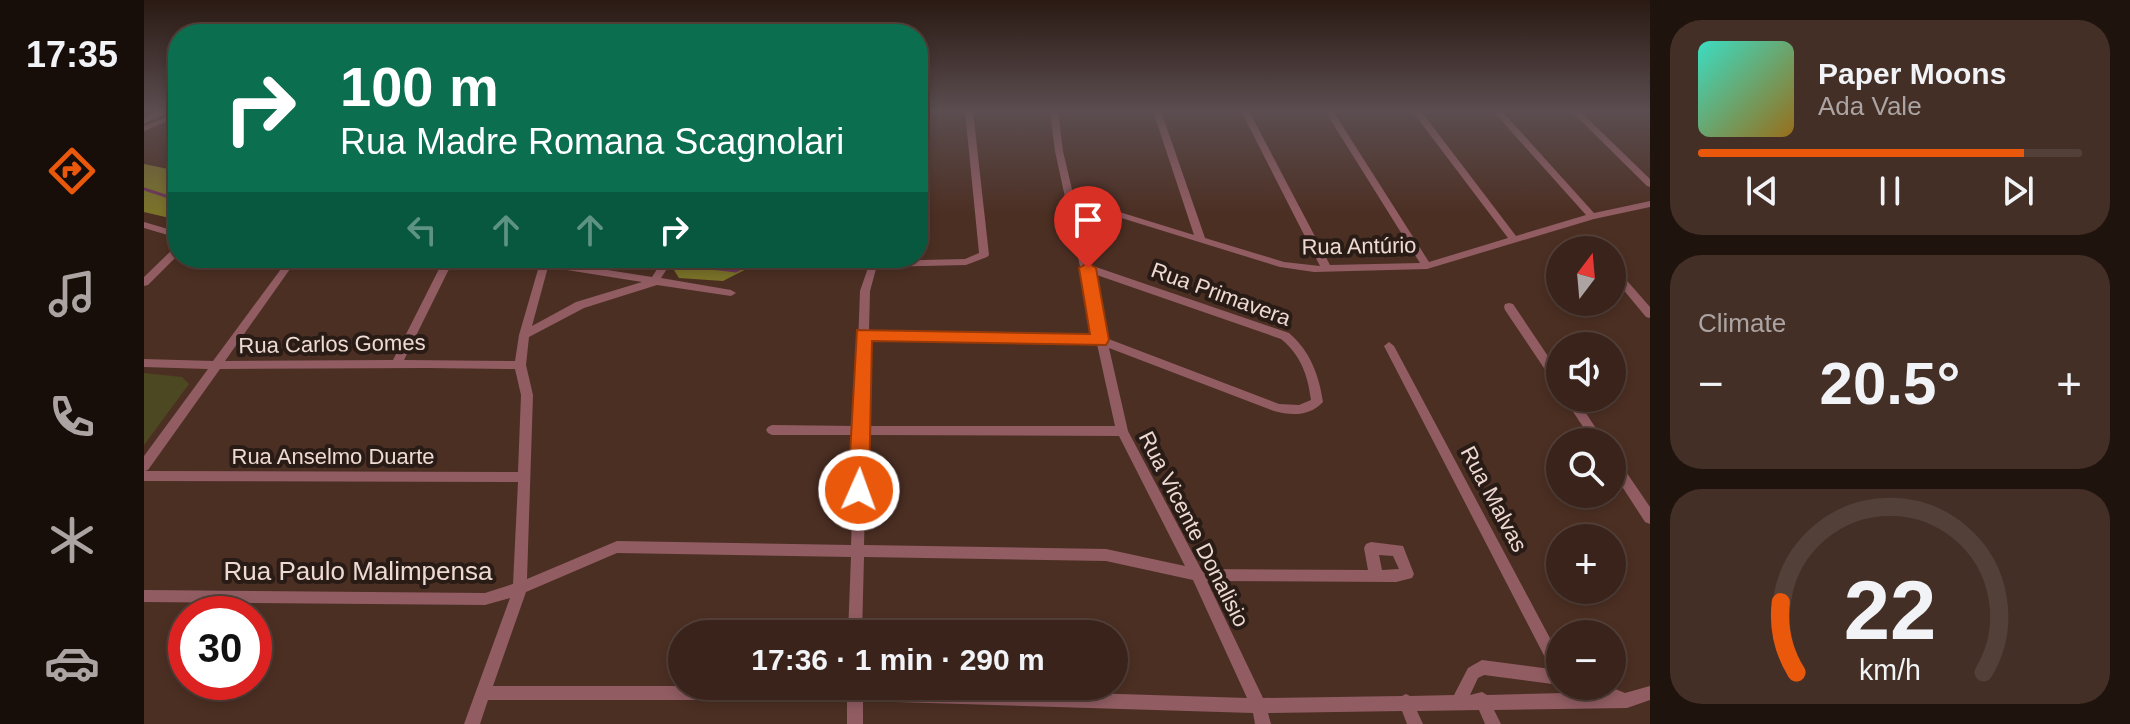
<!DOCTYPE html>
<meta charset="utf-8">
<style>
:root{--surface:#39231a;--page:#442f27;--text:#f1f3f6;--muted:#aba4a2;--line:#534039;--accent:#ea580c}
body{margin:0;font-family:Helvetica,sans-serif;background:var(--page);color:var(--text);height:100vh;display:flex;flex-direction:column;font-size:30px;white-space:nowrap}
*{box-sizing:border-box;margin:0}
p{font-size:26px;color:var(--muted)}
.icon{flex:none;width:44px;height:44px;fill:none;stroke:currentColor;stroke-width:2;stroke-linecap:round;stroke-linejoin:round}
.map{position:relative;flex:1;overflow:hidden}
.panel{display:flex;flex-direction:column;gap:20px;padding:20px;background:#1f130e;width:480px}
.panel>*{flex:none}
.banner{position:absolute;left:24px;top:24px;width:760px;height:244px;border-radius:32px;box-shadow:0 4px 12px #0003,0 0 0 2px var(--line);background:#0b6e4f;color:#fff;overflow:hidden}
.needle{width:52px;rotate:16deg}
.controls{position:absolute;left:1402px;top:236px;display:grid;gap:16px}
.controls a{display:grid;place-items:center;width:80px;height:80px;border-radius:50%;background:var(--surface);box-shadow:0 4px 12px #0003,0 0 0 2px var(--line);font-size:40px}
.speed{position:absolute;left:24px;top:596px;display:flex;gap:16px;font-size:40px;font-weight:700;text-align:center}
.speed>*{display:grid;place-content:center;width:104px;height:104px;border-radius:50%;background:var(--surface);box-shadow:0 4px 12px #0003,0 0 0 2px var(--line);line-height:1}
.speed .limit{border:12px solid #d22;background:#fff;color:#111}
.pin{position:absolute;display:grid;place-items:center;width:68px;height:68px;color:#fff;margin:-82px -34px;border-radius:50% 50% 50% 0;rotate:-45deg;box-shadow:0 0 8px #0007}
.pin .icon{rotate:45deg}
.me{position:absolute;width:88px;margin:-44px;rotate:2deg;stroke-linejoin:round;filter:drop-shadow(0 0 6px #0008)}
.turn{display:flex;align-items:center;gap:28px;height:168px;padding:0 40px;font-size:36px}
.turn .icon{width:104px;height:104px;stroke-width:2.5}
.turn b{display:block;font-size:56px;line-height:68px}
.lanes{display:flex;align-items:center;height:76px;padding:0 40px;background:#0003;justify-content:center;gap:40px;direction:ltr}
.lanes .off{opacity:.35}
.big{font-size:60px;font-weight:800;line-height:1.1}
.panel .tile{flex:1;display:flex;flex-direction:column;justify-content:center;gap:12px;min-width:0;padding:0 28px;border-radius:32px;background:var(--page)}
.panel .dial{align-items:center;gap:0}
.dial svg{height:208px;overflow:visible;fill:none;stroke:var(--line);stroke-width:7;stroke-linecap:round;text-anchor:middle}
.dial text{fill:var(--text);stroke:none}
.song{display:flex;align-items:center;gap:24px}
.cover{width:96px;height:96px;border-radius:12px;background:linear-gradient(135deg,hsl(170 70% 55%),hsl(40 70% 35%))}
.played{height:8px;border-radius:4px;background:linear-gradient(90deg,var(--accent) 85%,var(--line) 85%)}
.keys{display:flex;justify-content:space-around;direction:ltr}
.heat{display:flex;justify-content:space-between;align-items:center;font-size:44px;direction:ltr}
.trip{position:absolute;left:524px;top:620px;width:460px;height:80px;border-radius:40px;background:var(--surface);box-shadow:0 4px 12px #0003,0 0 0 2px var(--line);font-weight:800;line-height:80px;text-align:center}
main{display:flex;flex:1;min-height:0}
.tabs{display:flex;flex-direction:column;width:144px;justify-content:space-around;align-items:center;background:#170e0a;color:var(--muted)}
.tabs .icon{width:56px;height:56px}
.tabs .selected{color:var(--accent)}
.tabs b{font-size:36px;color:var(--text)}
.map>svg:first-child{display:block}
.green{fill:#4c4821}
.forest{fill:#7b7329}
.lines{fill:none;stroke-linecap:round;stroke-linejoin:round}
.stream{stroke:#6e355b;stroke-width:3}
.minor{fill:#915d63;fill-rule:evenodd}
.tertiary{fill:#915d63;fill-rule:evenodd}
.route{fill:#ea580c;stroke:#983908;stroke-width:2}
.labels{text-anchor:middle;dominant-baseline:central;stroke-width:8;stroke-linejoin:round;paint-order:stroke}
.street-label{font-size:22px;fill:#eedad3;stroke:#291b16}
.near-street-label{font-size:26px;fill:#eedad3;stroke:#291b16}
</style>
<main>
<nav class="tabs">
<b>17:35</b>
<svg class="icon selected" aria-label="directions" viewBox="0 0 24 24"><path d="M12 3l9 9-9 9-9-9zM9 14v-3h6M13 9l2 2-2 2"/></svg>
<svg class="icon" aria-label="music" viewBox="0 0 24 24"><path d="M9 18V5l10-2v13"/><circle cx="6" cy="18" r="3"/><circle cx="16" cy="16" r="3"/></svg>
<svg class="icon" aria-label="phone" viewBox="0 0 24 24"><path d="M5 4h4l2 5-3 2q2 4 5 5l2-3 5 2v4C11 20 4 13 5 4z"/></svg>
<svg class="icon" aria-label="climate" viewBox="0 0 24 24"><path d="M12 3v18M4 7l16 10M4 17L20 7"/></svg>
<svg class="icon" aria-label="car" viewBox="0 0 24 24"><path d="M5 17H2v-5l4-1 3-4h7l3 4 3 1v5h-3M9 17h6M6 11h13"/><circle cx="7" cy="17" r="2"/><circle cx="17" cy="17" r="2"/></svg>
</nav>
<div class="map">
<svg width="1506" height="724" viewBox="0 0 1506 724">
<rect width="100%" height="100%" fill="#4c2f23"/>
<path class="green" d="M0,373l38,4 7,7 -45,61z"/>
<path class="forest" d="M0,164l34,7v49l-34,-8z
M554,258h96l-32,3 -39,20 -44,-3 -7,-11z"/>
<g class="lines">
<path class="stream" d="M0,189l34,11
M481,258l111,13 25,-13"/>
<path class="minor" d="M821,111h8l16,144 -2,2 -21,8 -86,2 -4,2 -6,22 -1,39 226,6 -40,-185 -5,-40h8l5,40 11,47 120,37 -41,-124h8l44,127 79,24 36,4 -79,-155h8l81,154 90,-2 -95,-152h8l96,151 79,-24 -96,-127h9l95,125 70,-21 -93,-104h9l92,102 56,-12v6l-56,12 -167,50 -113,3 -34,-5 -204,-63 14,61 199,68c21,18 30,42 34,69 -13,14 -31,14 -49,9l-165,-63 19,83 73,138 167,1 -4,-22 2,-4 5,-2 32,4 11,28 -2,4 -16,4 -189,-1 56,117 139,-2 4,-2 4,2 44,-1 14,-27 14,-8 69,9 -167,-323 5,-4 5,4 166,311v28l-76,-10 -6,3 -8,17 12,-3 5,3 77,-2 -3,-7h15l4,7h5l-4,-2 -2,-5h29l17,7 25,-7v14l-23,8 -133,2 7,14h-16l-6,-14 -62,1 6,13h-16l-5,-13 -134,2 3,11h-16l-2,-11 -390,-12v23h-16v-24h-359l-8,24h-16l46,-126 -25,7 -341,-3v-12l341,3 28,-9 5,-102 -374,-1v-25l64,-87 -64,-2v-8l69,2 68,-92 -28,-9 -2,-2h16l20,6 20,-6h17l-2,2 -32,9 -65,92 168,-1 49,-97 -67,-2 -5,-3 171,2v-2h10l-1,3 102,16 12,-19h10l-13,20 70,12 5,3 -5,3 -74,-11 -73,23 -55,29 -3,28 7,30 -6,184 90,-38 234,4 4,-110h-83l-4,-2 -2,-3 2,-3 4,-2 83,1 5,-135 9,-26 10,-4 86,-2 14,-6zM308,263l87,3 -20,69 -4,26 -111,-1zM404,267l94,15 -66,20 -44,24zM947,273l190,66c20,16 27,37 30,61l-12,5 -20,-1 -173,-66zM725,338l228,6 18,82h-248zM282,368l89,1 6,26 -3,77 -373,-1 3,-1 72,-101zM723,435l252,1 66,130 -79,-17 -242,-4zM473,553l234,4 -3,77h14l2,-77 242,4 87,19 54,118 -378,-12h-376l33,-94zM1235,555l14,1 6,13 -17,1z
M1427,111h9l70,68v8l-3,-1z
M34,112v5l-34,14v-5z
M0,222l34,10v6l-34,-10z
M34,246v9l-30,30 -4,1v-9l31,-30z
M1468,266l3,1 35,40v11l-4,-1 -34,-41z
M1365,303l4,1 47,70v13l-4,-1 -51,-76 -1,-3 1,-3z
M1420,398h12l29,44h-12z
M1468,456l4,1 34,50v17l-5,-2 -33,-51z"/>
<path class="tertiary" d="M12,111h14l-26,13v-7z"/>
</g>
<linearGradient id="sky" x2="0" y2="1"><stop stop-color="#2a1a13"/><stop offset="0.52" stop-color="#5b4d50"/><stop offset="1" stop-color="#5b4d50" stop-opacity="0"/></linearGradient>
<rect width="1506" height="213" fill="url(#sky)"/>
<path class="route" d="M944,263l8,5 13,72 -3,5 -234,-4 -3,149 -10,9 -8,-3 -3,-6 9,-160 233,4 -11,-66z"/>
<g class="labels">
<g class="street-label">
<text transform="translate(1215 246) rotate(-1)">Rua Antúrio</text>
<text transform="translate(1077 294) rotate(20)">Rua Primavera</text>
<text transform="translate(188 344) rotate(-1)">Rua Carlos Gomes</text>
<text x="189" y="456">Rua Anselmo Duarte</text>
<text transform="translate(1350 499) rotate(62)">Rua Malvas</text>
<text transform="translate(1050 529) rotate(63)">Rua Vicente Donalisio</text>
</g>
<g class="near-street-label">
<text x="214" y="571">Rua Paulo Malimpensa</text>
</g>
</g>
</svg>
<div class="controls">
<a><svg class="needle" viewBox="-14 -14 28 28"><path d="M0-13l5 13h-10z" fill="#e53935"/><path d="M0 13l5-13h-10z" fill="#aba4a2"/></svg></a>
<a><svg class="icon" aria-label="sound" viewBox="0 0 24 24"><path d="M4 9h4l5-4v14l-5-4H4zM17 9q2 3 0 6"/></svg></a>
<a><svg class="icon" aria-label="search" viewBox="0 0 24 24"><circle cx="10" cy="10" r="6"/><path d="M15 15l6 6"/></svg></a>
<a>+</a>
<a>−</a>
</div>
<div class="speed"><div class="limit">30</div></div>
<div class="pin" style="left:944px;top:268px;background:#d93025"><svg class="icon" aria-label="arrive" viewBox="0 0 24 24"><path d="M6 21V4h12l-3 4 3 4H6"/></svg></div>
<svg class="me" style="left:715px;top:490px" viewBox="-20 -20 40 40"><circle r="17" fill="#ea580c" stroke="#fff" stroke-width="3"/><path d="M0-11L8 9 0 5-8 9z" fill="#fff"/></svg>
<div class="trip">17:36 · 1 min · 290 m</div>
<div class="banner">
<div class="turn"><svg class="icon" aria-label="right" viewBox="0 0 24 24"><path d="M7 20v-9h11M14 6l5 5-5 5"/></svg><div><b>100 m</b>Rua Madre Romana Scagnolari</div></div>
<div class="lanes"><svg class="icon off" aria-label="left" viewBox="0 0 24 24"><path d="M17 20v-9H6M10 6l-5 5 5 5"/></svg><svg class="icon off" aria-label="ahead" viewBox="0 0 24 24"><path d="M12 20V5M6 11l6-6 6 6"/></svg><svg class="icon off" aria-label="ahead" viewBox="0 0 24 24"><path d="M12 20V5M6 11l6-6 6 6"/></svg><svg class="icon" aria-label="right" viewBox="0 0 24 24"><path d="M7 20v-9h11M14 6l5 5-5 5"/></svg></div>
</div>
</div>
<section class="panel">
<div class="tile">
<div class="song"><i class="cover"></i><div><b>Paper Moons</b><p>Ada Vale</p></div></div>
<div class="played"></div>
<div class="keys"><svg class="icon" aria-label="previous" viewBox="0 0 24 24"><path d="M18 5L8 12l10 7zM5 5v14"/></svg><svg class="icon" aria-label="pause" viewBox="0 0 24 24"><path d="M8 5v14M16 5v14"/></svg><svg class="icon" aria-label="next" viewBox="0 0 24 24"><path d="M6 5l10 7-10 7zM19 5v14"/></svg></div>
</div>
<div class="tile"><p>Climate</p>
<div class="heat"><a>−</a><b class="big">20.5°</b><a>+</a></div>
</div>
<div class="tile dial"><svg viewBox="0 0 100 80">
<path d="M14 69A42 42 0 1 1 86 69"/>
<path d="M14 69A42 42 0 0 1 8 42" stroke="#ea580c"/>
<text x="50" y="56" font-size="32" font-weight="700">22</text>
<text x="50" y="72" font-size="11">km/h</text>
</svg></div>
</section>
</main>
